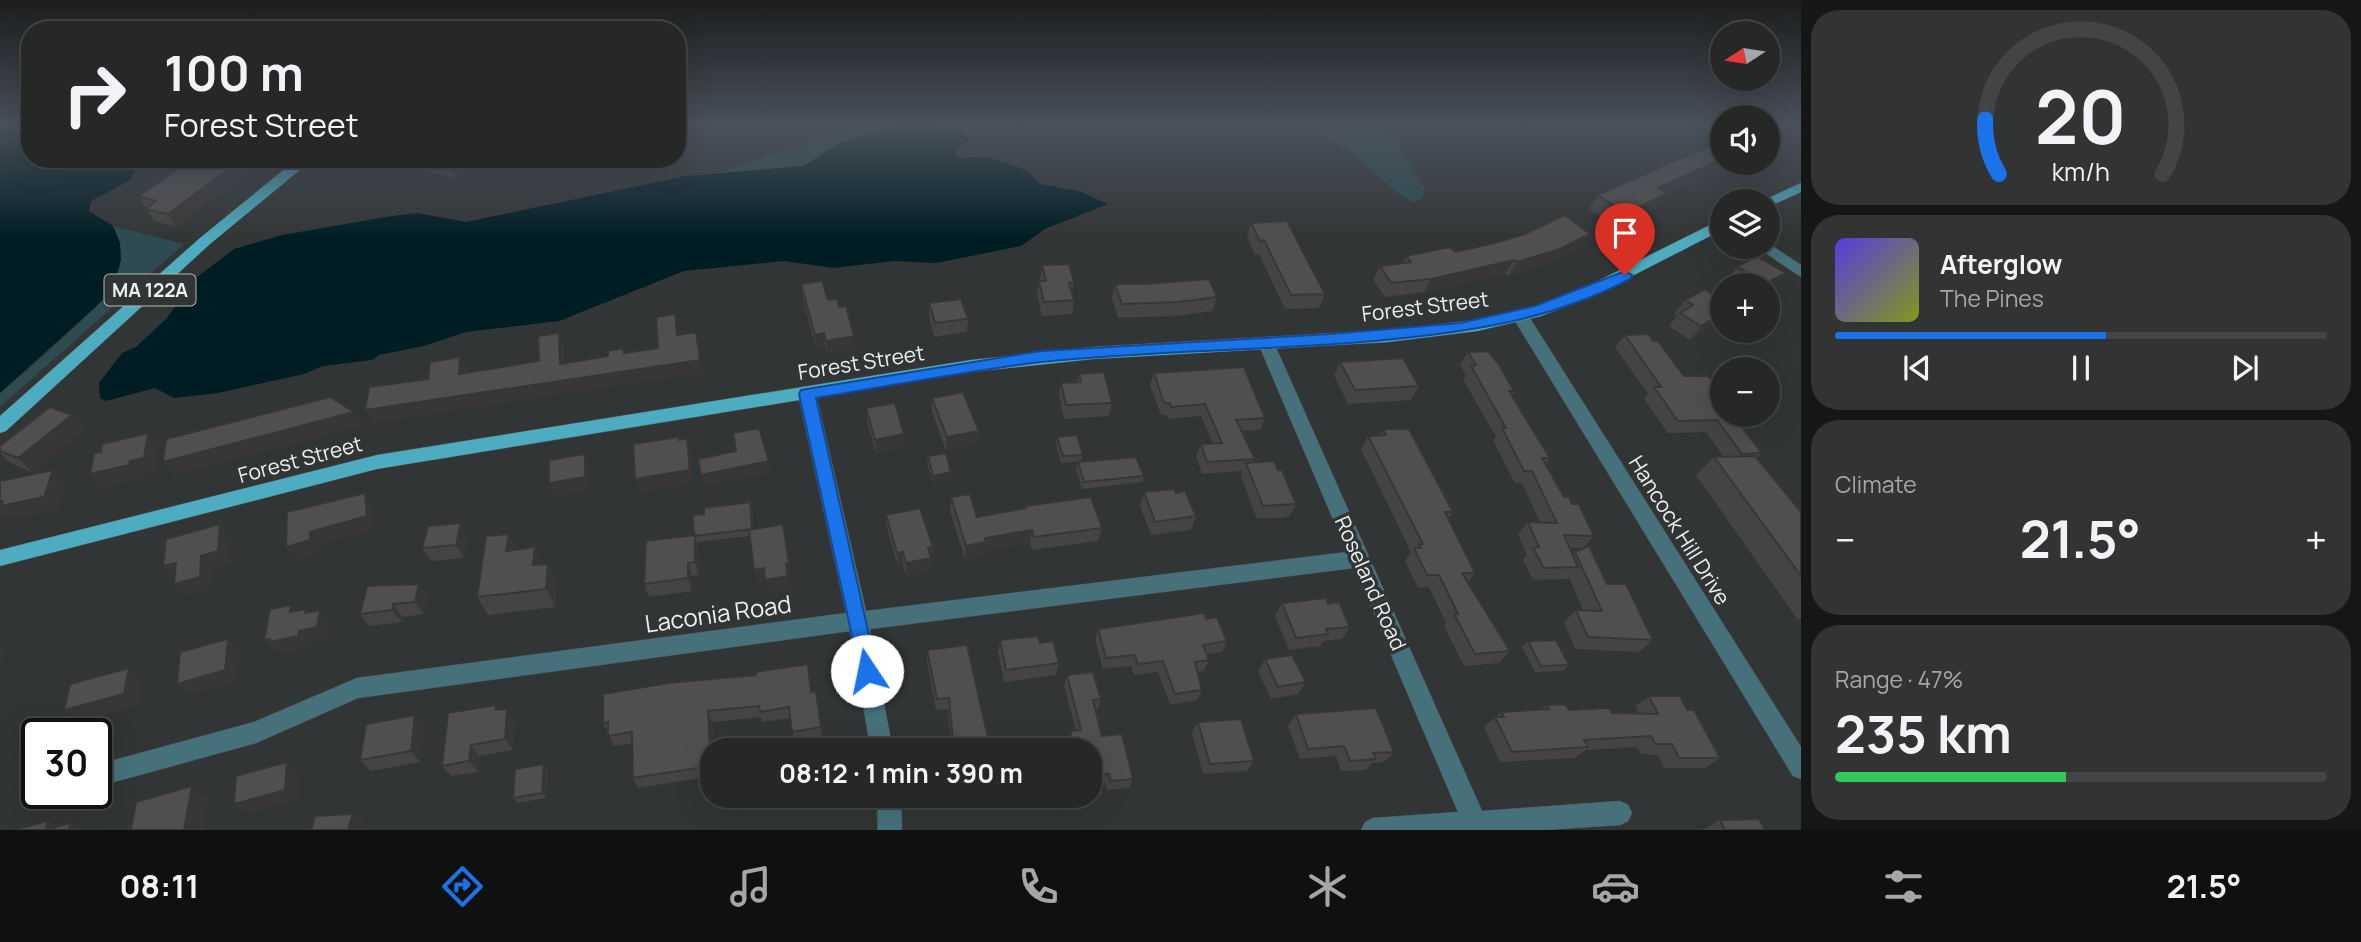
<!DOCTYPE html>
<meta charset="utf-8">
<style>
:root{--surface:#262828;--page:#323434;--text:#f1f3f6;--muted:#a4a6a8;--line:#424445;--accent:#1a73e8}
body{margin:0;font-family:Manrope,sans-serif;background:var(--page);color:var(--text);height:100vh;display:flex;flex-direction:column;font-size:26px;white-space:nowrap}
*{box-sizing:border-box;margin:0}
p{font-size:23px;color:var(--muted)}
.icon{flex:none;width:38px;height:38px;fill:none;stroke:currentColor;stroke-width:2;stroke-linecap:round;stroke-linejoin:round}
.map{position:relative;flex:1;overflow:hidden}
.side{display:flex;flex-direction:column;gap:10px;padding:10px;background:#151616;width:560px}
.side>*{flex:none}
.banner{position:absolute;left:21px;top:21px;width:665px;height:147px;border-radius:28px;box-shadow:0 7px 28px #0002,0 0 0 2px var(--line);background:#262828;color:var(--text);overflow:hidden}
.needle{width:46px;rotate:258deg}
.controls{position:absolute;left:1710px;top:21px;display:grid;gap:14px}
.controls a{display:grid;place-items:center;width:70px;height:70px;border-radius:50%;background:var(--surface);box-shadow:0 7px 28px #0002,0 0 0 2px var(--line);font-size:35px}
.speed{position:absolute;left:21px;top:718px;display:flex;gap:14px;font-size:35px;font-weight:700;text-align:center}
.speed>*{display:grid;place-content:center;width:91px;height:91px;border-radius:50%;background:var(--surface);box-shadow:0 7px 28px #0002,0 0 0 2px var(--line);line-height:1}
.speed .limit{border:4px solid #111;border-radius:10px;background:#fff;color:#111}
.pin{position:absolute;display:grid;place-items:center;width:60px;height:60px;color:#fff;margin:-72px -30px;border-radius:50% 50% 50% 0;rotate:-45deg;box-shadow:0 0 7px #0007}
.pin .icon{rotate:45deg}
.me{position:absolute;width:77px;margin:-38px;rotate:349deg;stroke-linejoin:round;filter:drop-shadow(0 0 5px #0008)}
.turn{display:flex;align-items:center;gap:24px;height:147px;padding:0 28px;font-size:32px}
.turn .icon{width:91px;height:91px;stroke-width:2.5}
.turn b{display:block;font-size:49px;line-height:60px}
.big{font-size:52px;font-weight:700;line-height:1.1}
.side .tile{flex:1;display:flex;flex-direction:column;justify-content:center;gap:10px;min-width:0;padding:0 24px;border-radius:28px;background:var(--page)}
.side .dial{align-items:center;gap:0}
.dial svg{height:182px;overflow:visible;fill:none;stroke:var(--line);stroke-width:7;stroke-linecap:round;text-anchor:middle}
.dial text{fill:var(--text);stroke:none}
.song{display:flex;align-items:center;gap:21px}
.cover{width:84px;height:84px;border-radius:10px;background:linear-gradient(135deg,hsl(250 70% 55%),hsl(70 70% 35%))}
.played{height:7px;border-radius:4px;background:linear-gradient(90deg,var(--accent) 55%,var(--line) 55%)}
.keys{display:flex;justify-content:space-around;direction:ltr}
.heat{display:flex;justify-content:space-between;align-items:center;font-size:38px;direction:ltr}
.charge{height:10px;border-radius:5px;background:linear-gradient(90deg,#34c759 47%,var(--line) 0)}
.trip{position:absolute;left:700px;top:738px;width:402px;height:70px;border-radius:28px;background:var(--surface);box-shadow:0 7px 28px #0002,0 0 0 2px var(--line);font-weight:700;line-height:70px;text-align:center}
.tab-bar{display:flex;height:112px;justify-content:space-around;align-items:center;background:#0f1010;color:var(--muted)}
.tab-bar .icon{width:49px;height:49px}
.tab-bar .on{color:var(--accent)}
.tab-bar b{font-size:32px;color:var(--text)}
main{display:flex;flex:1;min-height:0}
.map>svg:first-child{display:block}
.green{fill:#2d4b51}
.water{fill:#001d24}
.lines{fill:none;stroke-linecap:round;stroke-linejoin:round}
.minor-casing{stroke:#505353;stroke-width:1}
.major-casing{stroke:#505353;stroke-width:1}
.minor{fill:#46717a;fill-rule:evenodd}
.major{fill:#4dacbf;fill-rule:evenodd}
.wall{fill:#464442}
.shaded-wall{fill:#393736}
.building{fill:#514f4d;stroke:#393736;stroke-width:2}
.route{fill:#1a73e8;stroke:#114b97;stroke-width:2}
.labels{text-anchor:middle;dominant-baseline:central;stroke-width:7;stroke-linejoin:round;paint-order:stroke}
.shield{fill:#323535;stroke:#b6b8b8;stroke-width:2}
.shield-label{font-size:19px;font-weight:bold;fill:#eef0f0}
.street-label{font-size:21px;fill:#eef0f0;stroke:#323535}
.near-street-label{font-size:24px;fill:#eef0f0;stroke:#323535}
</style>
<main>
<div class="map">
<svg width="1801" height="830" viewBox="0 0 1801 830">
<rect width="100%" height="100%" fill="#323535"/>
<path class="green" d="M863,124h39l-63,19 -35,23 -77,8 -9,-1z
M1299,124h89l-1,5 38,60 -3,10 -8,3c-20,-7 -48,-41 -70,-55 -14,-9 -30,-16 -45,-23z
M113,226l71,18 -184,163v-14c26,-21 49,-43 74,-65 28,-26 62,-60 39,-102z"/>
<path class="water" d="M0,124h30v35h113l-14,22 -38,20 -2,10 24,15 7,17 1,17 -9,32 -112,101z
M902,124c28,0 46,0 70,15l-15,10 -1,6 4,3 25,-1 22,6 19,7 14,14 39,7 29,13 -63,25 -24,17 -85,17 -43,-2 -59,7 -50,-7 -100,10 -125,50 -93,11 -42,14 -45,9 -7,5 -49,6 -19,8 -86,19 -44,5 -19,-10 -49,13 -6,-3 -1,-15 23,-30 14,-6 30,-28 30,-41 38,-29 48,-14 110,-19 25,-3 49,9 220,-46 118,-10 35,-23z"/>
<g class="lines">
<g class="minor-casing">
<path id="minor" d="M1768,243l33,22v12l-40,-27 -2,-3h9z
M1520,310l6,2 275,435v32l-8,-3 -281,-460z
M1266,337l8,6 208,468 138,-10 8,4 4,8 -4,8 -8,4 -76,5h-183l4,-8 8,-4 85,-6 -104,-244 -484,61 23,122h-22l-21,-120 -492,67 -102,45 -160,44v-22l158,-43 103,-44 489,-65 -48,-219 9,-6 9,6 50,217 481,-59 -89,-209z
M877,796h24l1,34h-24z"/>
</g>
<g class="major-casing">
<path id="major" d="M297,159h16l-103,85 -204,187 -6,2v-17l200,-178z
M1801,183v9l-33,15v-6h-6z
M1722,219v11l-133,68 -48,18 -64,15 -89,11 -295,17 -122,13 -594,97 -377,97v-16l377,-95 594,-95 122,-13 295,-17 89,-10 55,-13 46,-16z"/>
</g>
<use href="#minor" class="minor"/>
<use href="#major" class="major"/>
</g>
<path class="wall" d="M192,159h65l-1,6 -80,62 -22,-6 -15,-25z
M376,159h97l-17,19z
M1598,195l60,12 -41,21 -28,-19z
M1251,223l74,71 -6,14 -34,1 -26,-55 -4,1 -8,-18z
M1590,234l-9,14 -30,15 -43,13 -3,-2 -81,18 -39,5 -12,-17 7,-14 23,-3 3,-7 49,-4z
M1042,265l32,17 -2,11 2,7 -2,14 -30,2 -5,-21 2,-14h1z
M1737,267l49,6 -12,13 -6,4v-5l-38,-2 -4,-2z
M801,284l38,23 16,42 -28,4 -2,-7 -9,1 -14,-51z
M1115,284l102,13 -5,14 -37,5 -57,2 -6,-20z
M1722,288v27l-5,2 -10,12 -17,11 -21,-14 8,-10 -3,-2 11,-14 27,-6z
M929,303l39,16 -1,13 -33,5 -5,-20z
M1625,335l59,41 38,39 40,38 -5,5 44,54v107l-3,1 -102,-145 18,-18h10l-18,-25 -38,1 -24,-34 4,-5 -33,-47z
M1468,352l46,39 -2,4 38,63 -4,6 18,33 8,7 22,32 -11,12h-14l3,7 3,-3 32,32 46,56 -14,12 -64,-3 -11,-27 12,-12h7l-14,-33 -2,2 -34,1 -10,-20 4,-5 -9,-21 10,-12h12l-18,-39h-7l-22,-42 3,-4 -33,-58 3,-4 -6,-10z
M1340,362l79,24 -8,14 -63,4 -14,-29z
M1154,373l111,45 -5,12 -18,1 13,28 -2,4 25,7 18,34 -7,13 -32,2 -16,-42 2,-6 -41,3 -6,-18 5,-12 12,-1 -12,-27 -33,3 -2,-4h-5l-11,-30z
M1079,374l33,29 -3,13 -45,3 -5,-23 2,-13 16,-1z
M932,398l47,33 -1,13 -32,7 -14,-40z
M866,408l38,26v14l-28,5 -9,-32z
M72,415l13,14 -53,43 -22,-9 -10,-10v-7z
M1383,429l70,83 -5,7 27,54 -7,9 42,69 -11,12 -35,3 -20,-40 2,-3 -17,-36 -11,1 -13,-27 6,-9 -50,-103 7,-13 12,-1z
M1057,437l26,18 -2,6 -20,2 -5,-19z
M928,456l23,16v7l-18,3 -6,-19z
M1078,462l66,14 -2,6 -60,7 -6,-20z
M1144,492l32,1 20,23 -5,14 -40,5 -11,-29z
M951,497l26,20 48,-9v-2l77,22 -4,13 -66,9 -2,-7 -45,8v4l-20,4 -15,-48z
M752,508l1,21 30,-5 8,52h-3l2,13 -22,4 -2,-12 -9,1 -7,-46 -53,6 1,6 1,27 -7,1v15l-43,6 -5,-13 50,-49z
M886,515l47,32 -3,24 -24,5 -3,-12 -5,2 -11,-38z
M469,536l-5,22 -33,3 -9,-13z
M517,550l26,14h5l9,19 -2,24 -67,8 -11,-18z
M419,584l9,12 -4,18 -21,3 -1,5 -33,4 -9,-12z
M1282,603l46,1 22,23 -8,12 -18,2 -4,5 -31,4 -14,-34z
M1206,619l21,22 -5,11 -15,2 2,6 -5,11 -7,1 5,18 -5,10 -27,5 -12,-33 -24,3 -3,-9 -28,3 -8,-29 3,-11z
M1000,640l40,3 19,20 -3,12 -52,7 -6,-30z
M1528,641l41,24 -6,6 -28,1 -13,-25z
M927,650l63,96 6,5h-44l-4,-42 -12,1 -9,-48z
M1265,659l41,23 -8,12 -27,5 -13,-28z
M1067,675l34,24 -3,10h-3l7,27 31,43 -4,9 -22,2 -2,-7 -15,1v-33h-20l-3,-10 3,-10h6l-12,-45z
M816,691l6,46 -28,5 -4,-24 -28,4 -1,-5 -49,5 1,29h-1v25l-74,12 -5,-10v-35l-19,3 -11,-23z
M1649,696l38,14 33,48 -15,10h-41l-6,-13 -17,-1 -4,-7 -52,3 -10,8 -75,4 -16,-35 17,-15 40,-2 6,-5 22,5 43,3 27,1 -4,-8z
M500,710l15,10 -2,30 -34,6 -1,16 -27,4 -9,-10z
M1296,714l98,38 -10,10 -12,1 -6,7 -25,1 -5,-15 -36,3 -12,-33z
M415,715l10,12 -5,35 -49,9 -11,-11z
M1198,722l56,39 -7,10 -44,3 -11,-41z
M548,770l-2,28 -29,5 -4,-5z
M1720,820l45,10h-62z"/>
<path class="shaded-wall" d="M1801,126v12l-27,6 -6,3v-9l17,-8z
M241,159h16l-1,6 -80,62 -8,-13z
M457,159h16l-17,19 -5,-12z
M1722,159v4h11l-66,31 -9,13 -41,21 9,-14 32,-26z
M1590,234l-9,14 -30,15 -43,13 9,-14z
M1514,260l-9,14 -81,18 7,-13z
M1786,273l-12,13 -6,4v-5h-5z
M1722,307v8l-5,2 -10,12 -17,11 24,-28z
M696,332l7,41 -330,50 -8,-13 335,-50z
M559,333l5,13 1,31 -5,-13z
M824,333l1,13 -9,1 -1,-12z
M854,336l1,13 -28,4 -1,-12z
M460,357l7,13 -2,17 -6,-13z
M354,412l9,14 -188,49 -12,-13z
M72,415l13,14 -53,43 -14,-14z
M979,431l-1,13 -32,7 1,-14z
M148,433l12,14 -4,24 -14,3v4l-39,10 -13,-14z
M904,434v14l-28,5 -1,-13z
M687,438l4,14 3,31 -54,10 -5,-14z
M585,454l5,14v22l-35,6 -6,-13z
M769,461l2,12 -67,13 -3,-11z
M53,470l14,13 -8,27 -43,9 -5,-4 -11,3v-17z
M951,472v7l-18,3v-6z
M365,493l9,13 2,23 -56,16v8l-23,7 -11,-13 24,-15z
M461,523l8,13 -5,22 -8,-13z
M220,524l12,13 -2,27 -16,4 -2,21 -25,7 -13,-12 27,-28z
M1032,530l-2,13 -45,8v4l-20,4 1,-13 19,-8z
M509,534l9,19 -12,-2z
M695,535l3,13 1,27 -4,-13z
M535,547l9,19 -11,-1z
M933,547l-3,24 -24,5v-13l22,-15z
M903,552v12l-5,2 -1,-13z
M176,563v16l-13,-13z
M688,563l4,13v15l-4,-13z
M789,563l2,13h-3l2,13 -22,4 -2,-12 -9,1 -3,-12z
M548,564l9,19 -2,24 -9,-18z
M419,584l9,12 -4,18 -9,-12z
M393,604l10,13 -1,5 -10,-12z
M291,605l11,12 -12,-5z
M320,610l10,12 -2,17 -18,4 -1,5 -27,6 -3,-2h-3l-12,-12 35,-9z
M228,639l13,12 -3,31 -48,13 -13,-11z
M0,645l1,1v2l4,2 -4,20h-1z
M129,668l14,12 -4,25 -59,16 -16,-11z
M507,709l8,11 -2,30 -8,-11z
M708,711l4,11 1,29h-1v18l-1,-3z
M415,715l10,12 -5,35 -9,-11z
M471,745l8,11 -1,16 -9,-11z
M287,762l12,10 -1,28 -50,14 -14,-10z
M544,764l4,6 -2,28 -4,-5z
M192,786l17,13 -5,31h-20z
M353,814l11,10 -2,6h-14z
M48,821l17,9h-19z
M70,823l13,7h-14z"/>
<path class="building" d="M1768,124h33v2l-16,4 -17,8z
M1722,140v19l-64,29 9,5 -41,21 -28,-19z
M192,159h49l-73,55 -22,-5 10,-8 -17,-5z
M422,159h35l-6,7z
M1565,215l25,19 -30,15 -43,13 -3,-2 -83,19 -40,4 -11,-17 31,-4 -5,-6 44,-9 5,5 36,-8 34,-10z
M1287,221l38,73 -34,1 -27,-55 -4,1 -9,-18z
M1756,256l30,17 -23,12h-37l22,-12 -11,-6z
M1069,264l5,18 -5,1 5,17 -30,2 -5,-21h7l-4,-16z
M1209,279l8,18 -38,5 -57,2 -7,-20h29z
M822,281l6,19 9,-1 2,8 7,-1 8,30 -28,5 -2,-8 -9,2 -14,-51z
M1722,288v19l-8,5 5,3 -18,11 -21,-13 13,-8 -8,-5 20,-11 7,5z
M961,299l7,20 -33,4 -6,-20z
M675,314l2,21 19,-3 4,28 -335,50 4,-23 59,-8 2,-17 30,-5 -1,17 80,-13 -1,-25 21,-3 1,31 48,-8v-5l15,-3 1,5 34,-5 -2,-31z
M1648,334l5,7h5l26,35h24l14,19v20h10l30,38 -20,1 -25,-34 -39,1 -24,-34h7l-36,-52z
M1488,351l12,15 14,25h-5l41,67h-8l22,39h5l3,7h7l15,32 -30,-1 14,32 -34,1 -11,-20 6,-1 -11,-25 29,1 -25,-52h-8l-22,-43h4l-35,-62 5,-1 -8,-13z
M1403,358l16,28 -64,4 -15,-28z
M1244,367l21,51 -29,2 19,39 -48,3 -6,-18 21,-1 -17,-39 -34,3 -1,-4h-6l-10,-30z
M1104,372l8,31 -46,2 -5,-22 20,-1 -2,-8z
M963,392l16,39 -32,6 -15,-39z
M330,397l24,15 -191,50 3,-23z
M895,403l9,31 -29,6 -9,-32z
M50,407l22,8 -54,43 -18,-7v-5z
M759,428l10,33 -68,14 -3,-16 38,-8 -3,-18z
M1383,429h26l44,83h-8l30,61h-13l48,78 -35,3 -21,-40h4l-19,-39h-12l-13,-27h7l-2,-4h4l-55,-108 18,-1z
M148,433l-4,25 -14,3 -1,4 -39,9 4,-21 7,-1 1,-8z
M1077,435l6,20 -20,1 -6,-19z
M679,437v3l8,-2 3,32 -55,9 -2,-35z
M946,453l5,19 -18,4 -5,-20z
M585,454v23l-36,6v-23z
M1755,456l46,56v64l-87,-119z
M1136,457l8,19 -60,6 -6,-20z
M1274,461l4,9h4l14,34 -33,2 -17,-43z
M53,470l-9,27 -43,9 2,-5h-3v-20z
M1174,489l2,4 9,-2 11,25 -41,6 -11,-30z
M365,493l2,23 -57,16v8l-24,7 1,-35z
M970,494l7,23 49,-9 -1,-2 66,-9 11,31 -68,9 -2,-7 -47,8 1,4 -20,4 -15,-49z
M750,502l2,27 -58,7 -1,-21 11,-1v-6z
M920,508l13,39 -5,1 3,10 -25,5 -3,-11 -6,1 -11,-38z
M461,523l-5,22 -34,3 6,-22z
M220,524l-2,27 -17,5 -1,21 -26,7 2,-21 -13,3 3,-27z
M783,524l6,39 -3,1 2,12 -23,4 -1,-12 -10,2 -5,-40z
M509,534l-3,17 29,-4 -2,18 15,-1 -2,25 -69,8 9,-61z
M695,535v27l-7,1v15l-44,6 2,-43z
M1589,546l18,38h19l27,56 -65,-3 -12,-27 26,1 -27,-59z
M419,584l-4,18 -22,2 -1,6 -32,4 7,-28z
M1326,598l2,6 11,-2 11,25 -24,2 2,5 -32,4 -14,-35z
M291,605l-1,7 16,-3 -1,4 15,-3 -3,17 -18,4 -1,5 -28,6v-3l-6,1 6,-31z
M1204,613l2,6 11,-2 10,24 -24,4 6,15 -14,2 7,28 -27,4 -12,-33 -25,3 -3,-9 -29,3 -8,-29z
M1038,636l2,7 13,-2 6,22 -53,7 -6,-30z
M228,639l-3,31 -48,14 3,-32z
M1556,640l13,25 -28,1 -13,-25z
M967,645l23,101 5,-1 1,6h-42l-5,-53 -12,1 -10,-49z
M1292,655l14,27 -28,5 -13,-28z
M808,664l3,28 5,-1 5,36 -29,5 -3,-25 -29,5 -1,-6 -51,5 3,55 -78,12 -1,-46 -24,4v-14l-5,1v-29l65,-11 88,-8v-3z
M129,668l-5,26 -60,16 6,-26z
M1093,672l8,27 -8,1 9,36 20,-2 11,45 -22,2 -2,-7 -19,1v-24h-15l-5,-20 11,-1 -14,-55z
M1649,696h31l7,14h7l26,48h-41l-7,-14h-17l-4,-8 -67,4 4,7 -76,5 -17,-35h9l-3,-5 48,-3 -2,-4 18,-1 4,6 40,-2 3,5 46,1z
M496,705v5l11,-1 -2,30 -34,6 -2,16 -27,5 6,-53z
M1376,708l18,44 -21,1 3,6 -26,2 -6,-15 -36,3 -12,-35z
M415,715l-4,36 -51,9 6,-36z
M1241,719l13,42 -44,3 -12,-42z
M287,762l-2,28 -51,14 2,-28z
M544,764l-2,29 -29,5 2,-29z
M192,786l-8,44h-53l5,-28z
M353,814l-5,16h-37l4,-14z
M1759,819l6,11h-40l-5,-10z
M48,821l-2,9h-25v-2z
M70,823l-1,7h-23z"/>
<linearGradient id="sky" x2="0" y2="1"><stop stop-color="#1c1d1d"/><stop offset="0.52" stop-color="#49515c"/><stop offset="1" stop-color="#49515c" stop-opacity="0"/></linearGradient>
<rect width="1801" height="240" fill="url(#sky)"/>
<path class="route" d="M1625,271l7,4 -2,4c-80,42 -167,54 -256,62 -110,10 -223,9 -333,21 -75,9 -150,24 -225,36l61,273 -3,6 -7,3 -6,-3 -62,-283 2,-4 240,-39 289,-17 130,-11 75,-17z"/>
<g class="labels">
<rect class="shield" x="104.5" y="274.5" width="91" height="31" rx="5"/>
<g class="shield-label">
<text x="150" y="290">MA 122A</text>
</g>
<g class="street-label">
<text transform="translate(1425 306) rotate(-7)">Forest Street</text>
<text transform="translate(861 362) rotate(-9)">Forest Street</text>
<text transform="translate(300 459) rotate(-15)">Forest Street</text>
<text transform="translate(1680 530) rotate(58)">Hancock Hill Drive</text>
<text transform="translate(1371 583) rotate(66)">Roseland Road</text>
</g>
<g class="near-street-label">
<text transform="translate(718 613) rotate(-8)">Laconia Road</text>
</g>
</g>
</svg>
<div class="controls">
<a><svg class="needle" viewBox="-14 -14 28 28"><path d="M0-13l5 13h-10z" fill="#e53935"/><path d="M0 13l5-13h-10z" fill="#a4a6a8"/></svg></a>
<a><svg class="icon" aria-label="sound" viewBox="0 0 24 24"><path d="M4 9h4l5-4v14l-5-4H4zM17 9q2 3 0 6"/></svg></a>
<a><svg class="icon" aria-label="layers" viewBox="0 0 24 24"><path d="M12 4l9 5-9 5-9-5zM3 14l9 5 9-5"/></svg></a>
<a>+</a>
<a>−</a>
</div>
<div class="speed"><div class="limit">30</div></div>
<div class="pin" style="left:1625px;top:275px;background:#d93025"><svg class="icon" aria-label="arrive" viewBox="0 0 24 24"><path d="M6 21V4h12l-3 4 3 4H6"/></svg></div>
<svg class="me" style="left:867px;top:671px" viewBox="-20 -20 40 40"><circle r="19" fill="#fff"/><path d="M0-13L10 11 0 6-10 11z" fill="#1a73e8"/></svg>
<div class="trip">08:12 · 1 min · 390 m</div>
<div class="banner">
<div class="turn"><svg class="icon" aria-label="right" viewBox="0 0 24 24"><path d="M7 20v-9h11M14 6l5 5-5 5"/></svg><div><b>100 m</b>Forest Street</div></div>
</div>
</div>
<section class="side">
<div class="tile dial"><svg viewBox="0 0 100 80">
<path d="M14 69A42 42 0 1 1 86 69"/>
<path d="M14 69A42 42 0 0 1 8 45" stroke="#1a73e8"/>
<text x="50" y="56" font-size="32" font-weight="700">20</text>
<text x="50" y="72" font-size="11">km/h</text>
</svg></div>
<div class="tile">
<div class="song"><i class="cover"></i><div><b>Afterglow</b><p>The Pines</p></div></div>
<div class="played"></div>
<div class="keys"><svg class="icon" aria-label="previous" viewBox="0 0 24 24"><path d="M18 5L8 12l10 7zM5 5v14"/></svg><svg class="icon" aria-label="pause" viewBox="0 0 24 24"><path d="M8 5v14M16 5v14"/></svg><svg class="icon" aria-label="next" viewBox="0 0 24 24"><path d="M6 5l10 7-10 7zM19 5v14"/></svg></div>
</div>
<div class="tile"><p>Climate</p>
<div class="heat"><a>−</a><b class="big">21.5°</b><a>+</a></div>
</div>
<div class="tile"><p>Range · 47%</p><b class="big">235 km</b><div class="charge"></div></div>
</section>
</main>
<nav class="tab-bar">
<b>08:11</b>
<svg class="icon on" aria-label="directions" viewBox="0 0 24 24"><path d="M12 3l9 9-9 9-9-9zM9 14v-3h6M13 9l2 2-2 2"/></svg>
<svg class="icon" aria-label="music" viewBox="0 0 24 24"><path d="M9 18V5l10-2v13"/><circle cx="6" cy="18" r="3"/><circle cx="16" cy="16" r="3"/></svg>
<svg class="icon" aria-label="phone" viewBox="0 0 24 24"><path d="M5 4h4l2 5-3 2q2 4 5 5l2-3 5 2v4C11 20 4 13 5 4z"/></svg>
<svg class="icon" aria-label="climate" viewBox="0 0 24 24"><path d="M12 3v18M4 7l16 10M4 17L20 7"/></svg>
<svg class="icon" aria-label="car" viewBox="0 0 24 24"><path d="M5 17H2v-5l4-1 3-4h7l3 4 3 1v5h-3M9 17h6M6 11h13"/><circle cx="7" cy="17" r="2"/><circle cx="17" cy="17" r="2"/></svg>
<svg class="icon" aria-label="filters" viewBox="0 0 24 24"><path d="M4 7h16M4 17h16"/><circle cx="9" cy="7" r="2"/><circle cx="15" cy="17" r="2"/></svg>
<b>21.5°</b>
</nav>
